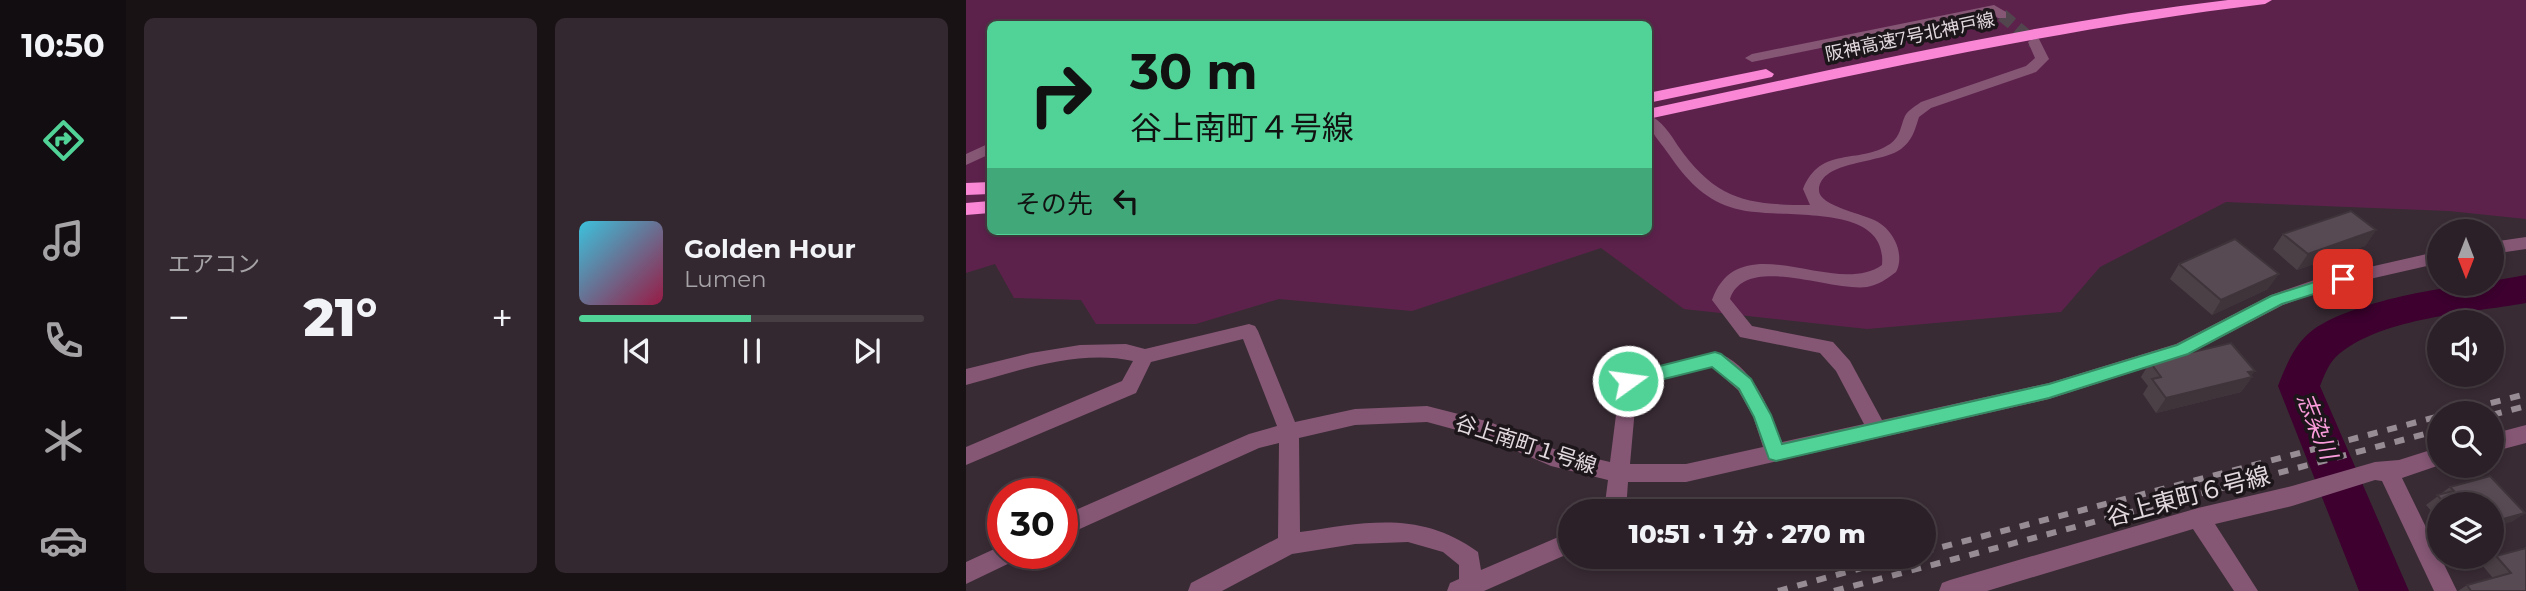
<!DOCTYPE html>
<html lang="ja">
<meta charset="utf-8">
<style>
:root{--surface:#2b2027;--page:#33282f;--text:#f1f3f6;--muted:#a6a3a7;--line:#473e44;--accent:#51d398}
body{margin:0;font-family:Montserrat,"Noto Sans JP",sans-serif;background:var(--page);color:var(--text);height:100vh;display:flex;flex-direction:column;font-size:26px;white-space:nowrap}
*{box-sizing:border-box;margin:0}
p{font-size:23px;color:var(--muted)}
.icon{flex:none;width:38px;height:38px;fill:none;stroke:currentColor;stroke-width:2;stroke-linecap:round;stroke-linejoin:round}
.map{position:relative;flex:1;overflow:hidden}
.drawer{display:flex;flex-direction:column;gap:18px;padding:18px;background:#181215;width:840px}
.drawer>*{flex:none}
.hud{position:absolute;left:21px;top:21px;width:665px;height:214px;border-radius:10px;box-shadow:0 4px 10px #0003,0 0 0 2px var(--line);background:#51d398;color:#111;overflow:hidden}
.needle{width:46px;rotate:180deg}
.fabs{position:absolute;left:1461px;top:219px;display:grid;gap:14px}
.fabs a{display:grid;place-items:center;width:77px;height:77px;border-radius:50%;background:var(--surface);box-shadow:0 4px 10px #0003,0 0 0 2px var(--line);font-size:35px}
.speed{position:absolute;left:21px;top:478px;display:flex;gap:14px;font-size:35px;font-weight:700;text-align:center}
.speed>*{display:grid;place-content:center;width:91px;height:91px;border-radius:50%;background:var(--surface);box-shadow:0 4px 10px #0003,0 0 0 2px var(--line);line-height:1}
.speed .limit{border:10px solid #d22;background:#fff;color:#111}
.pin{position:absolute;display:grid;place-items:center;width:60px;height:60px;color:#fff;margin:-30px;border-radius:14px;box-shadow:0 4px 10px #0006}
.me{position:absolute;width:77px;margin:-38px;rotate:76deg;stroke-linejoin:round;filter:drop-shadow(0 0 5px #0008)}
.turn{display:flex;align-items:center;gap:24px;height:147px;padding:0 28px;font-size:32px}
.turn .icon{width:91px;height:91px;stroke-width:2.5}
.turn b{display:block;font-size:49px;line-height:60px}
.then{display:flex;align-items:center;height:66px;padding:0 28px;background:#0003;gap:14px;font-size:26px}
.big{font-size:52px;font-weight:800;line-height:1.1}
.drawer .card{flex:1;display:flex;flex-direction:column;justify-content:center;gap:10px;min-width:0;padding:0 24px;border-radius:10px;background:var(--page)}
.song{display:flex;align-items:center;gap:21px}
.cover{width:84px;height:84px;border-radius:10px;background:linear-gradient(135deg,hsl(190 70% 55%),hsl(340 70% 35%))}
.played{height:7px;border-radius:4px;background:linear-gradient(90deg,var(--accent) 50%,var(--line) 50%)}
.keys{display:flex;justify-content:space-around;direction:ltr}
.heat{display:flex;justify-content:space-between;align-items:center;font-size:38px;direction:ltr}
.drawer .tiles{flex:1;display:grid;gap:18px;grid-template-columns:repeat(2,1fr)}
.trip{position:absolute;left:592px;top:499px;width:378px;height:70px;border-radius:35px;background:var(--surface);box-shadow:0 4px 10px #0003,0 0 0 2px var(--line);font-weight:800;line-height:70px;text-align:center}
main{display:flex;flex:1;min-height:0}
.dock{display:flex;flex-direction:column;width:126px;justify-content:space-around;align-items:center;background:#110d10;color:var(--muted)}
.dock .icon{width:49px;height:49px}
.dock .active{color:var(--accent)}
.dock b{font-size:32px;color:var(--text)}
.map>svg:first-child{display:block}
.green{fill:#5d224c;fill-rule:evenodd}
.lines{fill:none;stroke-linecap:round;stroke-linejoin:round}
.river{fill:#3d002f;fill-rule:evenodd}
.minor-tunnel{stroke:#52454e;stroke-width:13;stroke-dasharray:13 7;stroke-linecap:butt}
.minor{fill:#855775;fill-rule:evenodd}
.highway{fill:#f987d6;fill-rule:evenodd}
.rail{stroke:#978c94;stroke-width:6;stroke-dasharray:10 10;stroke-linecap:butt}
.wall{fill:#4c4047}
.shaded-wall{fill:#3e343a}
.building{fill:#584a53;stroke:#3e343a;stroke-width:2}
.route{fill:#51d398;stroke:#358963;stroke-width:2}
.labels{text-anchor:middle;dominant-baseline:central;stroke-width:7;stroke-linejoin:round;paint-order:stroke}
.far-street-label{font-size:18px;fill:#e2d9df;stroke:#1c161a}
.street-label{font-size:21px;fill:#e2d9df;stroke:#1c161a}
.water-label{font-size:23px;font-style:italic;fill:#fa9cdb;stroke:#1c161a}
.near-street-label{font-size:24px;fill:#e2d9df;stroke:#1c161a}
</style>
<main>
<nav class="dock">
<b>10:50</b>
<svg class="icon active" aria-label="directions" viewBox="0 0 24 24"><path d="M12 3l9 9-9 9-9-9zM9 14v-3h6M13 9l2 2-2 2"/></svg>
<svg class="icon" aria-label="music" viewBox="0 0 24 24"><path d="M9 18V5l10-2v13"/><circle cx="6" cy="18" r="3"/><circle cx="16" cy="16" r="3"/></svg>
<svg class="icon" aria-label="phone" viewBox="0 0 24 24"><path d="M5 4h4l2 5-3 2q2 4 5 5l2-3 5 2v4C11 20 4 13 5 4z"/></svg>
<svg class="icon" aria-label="climate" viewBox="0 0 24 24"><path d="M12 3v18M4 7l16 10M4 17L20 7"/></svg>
<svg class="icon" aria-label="car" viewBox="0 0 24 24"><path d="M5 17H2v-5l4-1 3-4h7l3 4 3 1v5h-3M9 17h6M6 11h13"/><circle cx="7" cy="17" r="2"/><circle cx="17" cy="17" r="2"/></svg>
</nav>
<section class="drawer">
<div class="tiles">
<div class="card"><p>エアコン</p>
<div class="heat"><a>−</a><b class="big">21°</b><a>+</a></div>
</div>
<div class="card">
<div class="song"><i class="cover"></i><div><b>Golden Hour</b><p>Lumen</p></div></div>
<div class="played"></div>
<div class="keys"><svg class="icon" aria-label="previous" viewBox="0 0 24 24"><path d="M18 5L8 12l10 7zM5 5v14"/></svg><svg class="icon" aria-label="pause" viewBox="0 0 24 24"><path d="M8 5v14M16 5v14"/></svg><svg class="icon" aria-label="next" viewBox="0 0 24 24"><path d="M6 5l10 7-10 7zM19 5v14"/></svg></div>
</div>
</div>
</section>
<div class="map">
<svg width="1560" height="591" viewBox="0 0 1560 591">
<rect width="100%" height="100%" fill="#392b34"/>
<path class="green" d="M0,0h1560v219l-77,-8 -223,-9 -126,65 -39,45 -194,17 -183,-20 -83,-61 -189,63 -133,-12 -83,25h-100l-15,-24 -67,-2 -19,-34 -29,9zM24,24h658v207h-658z"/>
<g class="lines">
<path class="river" d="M1560,275v28c-55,10 -142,14 -187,51 -10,8 -14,20 -19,32l89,205h-50l-81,-205c7,-18 15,-38 29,-51 32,-31 141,-51 185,-51v-3z"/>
<path class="minor-tunnel" d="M1036,15l32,27"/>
<path class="minor" d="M1028,5l12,7v6h-8l-6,-5 -240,49 -7,-4 7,-4z
M1068,38l5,1 10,20 -13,13 -105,36 -12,9c-4,13 -7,24 -18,32 -19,15 -81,11 -82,41 -1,16 46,24 59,32 8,5 13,11 17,19 5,10 6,22 1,31 -9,7 -18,13 -29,15 -35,5 -122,-34 -137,12l22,27 81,16 17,19 32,59 167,-37 127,-39 95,-49 46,-16 123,-28v12l-114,26 -43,16 -94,49 -140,45 -363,83h-58l-2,29h-22l4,-31 -57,-14 -65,-28 -59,-16 -72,3 -56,13 1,94c66,-10 121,-22 178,20l3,18 89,-38v21l-86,38h-37l3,-8 9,-4v-14l-16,-13 -35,-10 -53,2 -63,10 -70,37h-34l3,-8 87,-45 1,-95 -20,5 -197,89v-21l187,-82 28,-8 -34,-87 -92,23 -15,31 -170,72v-18l156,-66 11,-20c-54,-12 -116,10 -167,24v-16l65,-16 49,-8 46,-1 19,5 104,-25 6,2 3,5 37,91 60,-13 72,-3 63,16 64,27 56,13 11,-86 94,-24c38,12 54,57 67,90l82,-18 -28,-53 -16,-18 -80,-16 -28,-37c28,-77 122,-1 170,-35 6,-68 -111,-42 -152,-58 -27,-9 -44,-28 -60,-51 -9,-14 -22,-24 -22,-41 13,4 23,20 30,31 38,54 69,59 132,59l-7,-16c18,-44 55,-24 87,-45 11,-8 10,-17 15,-28 3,-6 11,-10 16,-14l105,-36 9,-8 -7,-16zM746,367l26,23 15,26 10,31 -77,17h-56l7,-78z
M24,143v11l-24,11v-11z
M1560,237v12l-34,5v-12z
M1560,425v18l-34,9v-18z
M1474,447v18l-38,13 55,113h-23l-52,-110 -7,-1 -83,26 -77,18 43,67h-24l-41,-62 -206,62h-48l3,-8 8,-3 248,-72 94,-22 83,-24 24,-2z
M37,545v8h16l-3,7 -50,24v-22z"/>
<path class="highway" d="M1262,0h44l-7,4c-208,25 -412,71 -617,115v-10c193,-41 384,-86 580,-109z
M800,69l8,5 -2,3 -124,26v-10z
M24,182v12l-24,1v-12z
M24,201v12l-24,2v-12z"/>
<path class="rail" d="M1486,413l74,-19
M1526,415l34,-9
M957,552l517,-136
M812,591l127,-35
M868,591l606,-161"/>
</g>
<path class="wall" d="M1410,230l-11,16 -68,24 -24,-21 10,-15z
M1213,264l89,25 -56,26 -42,-36z
M1184,362l101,14 1,1 -11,15 -85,21 -13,-19 5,-8 -7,-9z
M1484,487l75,26 -14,9 -19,-18h-52v17l-14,-16z
M1530,556l30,35h-68l9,-6 26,-7 -11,-13z"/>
<path class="shaded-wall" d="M1410,230l-11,16 -68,24 11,-16z
M1313,274l-11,15 -56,26 9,-15z
M1289,371l-5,6h2l-11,15 -85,21 10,-15z
M1559,513l-14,9 -19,6v-6z"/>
<path class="building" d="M1385,211l25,19 -68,24 -25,-20z
M1269,239l44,35 -58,26 -42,-36z
M1265,343l24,28 -7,1 4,5 -86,21 -14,-19 9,-2 -11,-15z
M1524,476l35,37 -33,9v-18h-47l-8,-9 17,-4 -4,-4z
M1560,548v43h-55l-4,-6 44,-12 -15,-17z"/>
<path class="route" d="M1377,273l6,2 2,4 -2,4 -67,21 -94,50 -139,44 -273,63 -7,-2 -15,-42 -15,-28 -27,-22 -84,21 -7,-2 -2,-5 2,-5 7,-2 87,-22 6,2 30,25 20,36 11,29 267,-60 128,-39 94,-49z"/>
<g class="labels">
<g class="far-street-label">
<text transform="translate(944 37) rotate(-12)">阪神高速7号北神戸線</text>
</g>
<g class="street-label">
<text transform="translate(560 444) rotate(18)">谷上南町１号線</text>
</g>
<g class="water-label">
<text transform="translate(1351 426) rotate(68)">志染川</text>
</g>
<g class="near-street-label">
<text transform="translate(1222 496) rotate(-15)">谷上東町６号線</text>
</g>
</g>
</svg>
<div class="fabs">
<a><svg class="needle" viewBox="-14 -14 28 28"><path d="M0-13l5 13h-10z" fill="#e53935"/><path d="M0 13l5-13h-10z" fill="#a6a3a7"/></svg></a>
<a><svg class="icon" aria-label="sound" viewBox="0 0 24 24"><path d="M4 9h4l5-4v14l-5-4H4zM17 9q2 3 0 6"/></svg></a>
<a><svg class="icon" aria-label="search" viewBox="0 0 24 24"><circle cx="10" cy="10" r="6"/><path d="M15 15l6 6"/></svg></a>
<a><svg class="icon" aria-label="layers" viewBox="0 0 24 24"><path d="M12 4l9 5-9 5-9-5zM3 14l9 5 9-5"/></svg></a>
</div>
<div class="speed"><div class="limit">30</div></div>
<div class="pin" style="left:1377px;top:279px;background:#d93025"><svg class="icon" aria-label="arrive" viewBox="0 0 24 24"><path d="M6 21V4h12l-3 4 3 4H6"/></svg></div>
<svg class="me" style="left:662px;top:381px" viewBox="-20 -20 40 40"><circle r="17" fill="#51d398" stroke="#fff" stroke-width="3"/><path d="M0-11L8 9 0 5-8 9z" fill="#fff"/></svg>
<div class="trip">10:51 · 1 分 · 270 m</div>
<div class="hud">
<div class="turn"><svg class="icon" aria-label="right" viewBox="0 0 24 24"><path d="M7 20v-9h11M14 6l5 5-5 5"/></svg><div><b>30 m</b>谷上南町４号線</div></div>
<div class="then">その先<svg class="icon" aria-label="left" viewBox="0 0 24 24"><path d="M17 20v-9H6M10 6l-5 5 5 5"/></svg></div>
</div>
</div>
</main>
